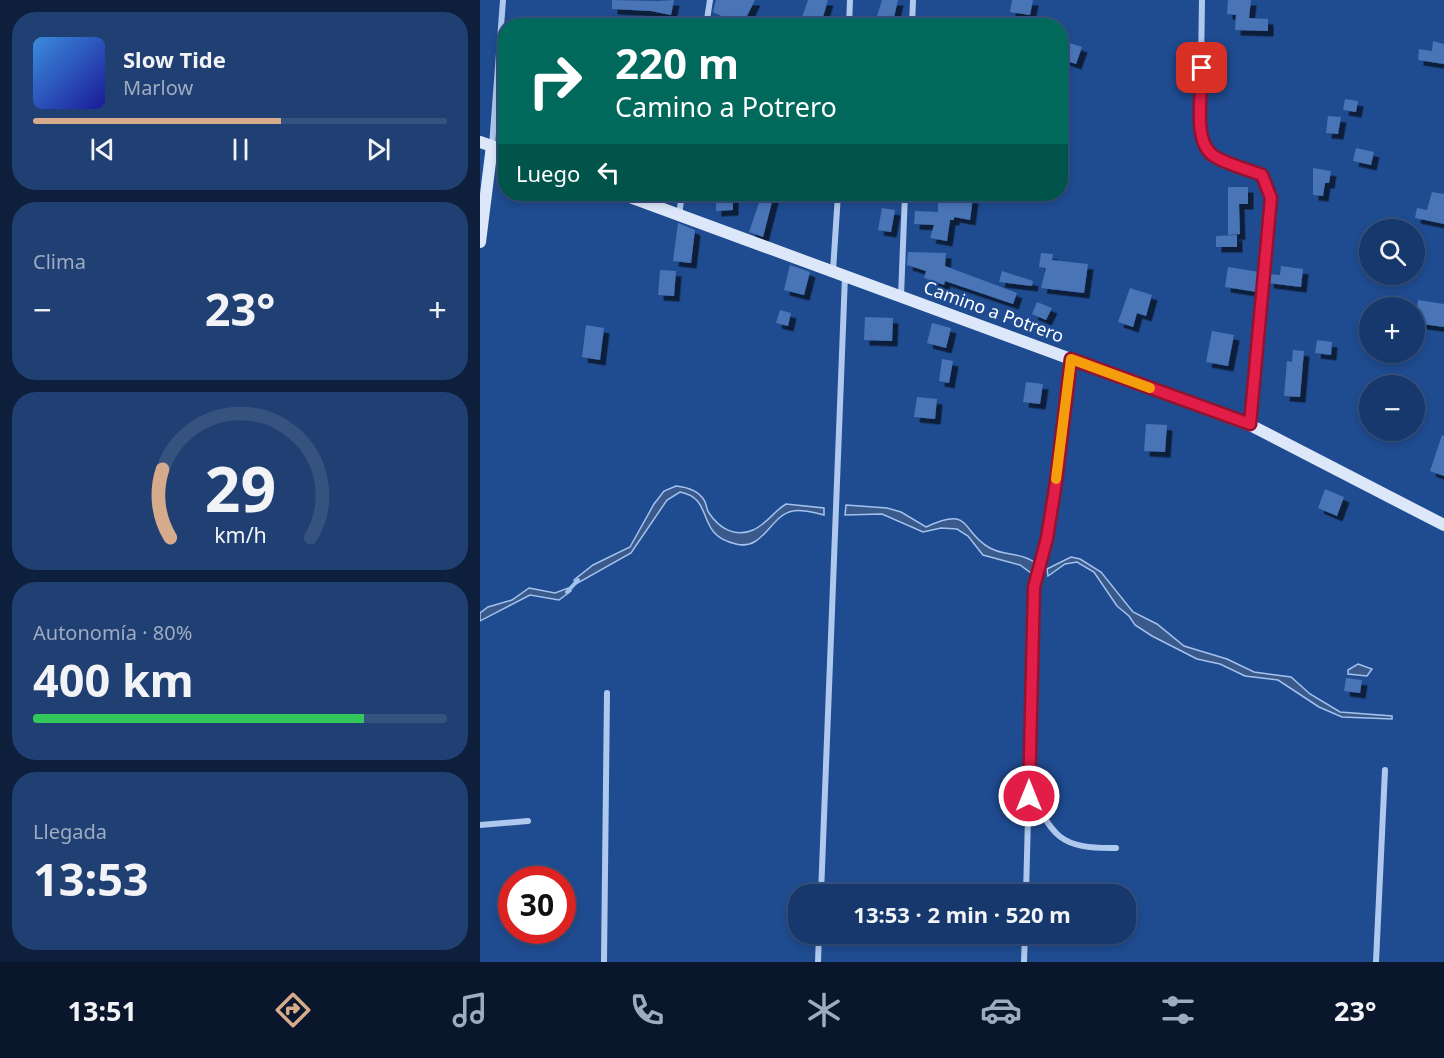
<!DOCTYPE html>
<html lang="es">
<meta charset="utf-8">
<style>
:root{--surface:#17386c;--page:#203f72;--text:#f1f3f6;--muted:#9eacc2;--line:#36527f;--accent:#d6ab8b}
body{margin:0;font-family:"Noto Sans",sans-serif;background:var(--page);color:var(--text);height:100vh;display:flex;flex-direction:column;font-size:22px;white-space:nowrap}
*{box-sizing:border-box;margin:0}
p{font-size:20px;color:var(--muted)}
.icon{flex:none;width:33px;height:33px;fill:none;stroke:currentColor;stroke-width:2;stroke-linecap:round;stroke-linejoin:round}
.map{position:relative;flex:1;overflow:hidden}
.drawer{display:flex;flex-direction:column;gap:12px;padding:12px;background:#0d1f3b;width:480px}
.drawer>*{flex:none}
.banner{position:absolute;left:18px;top:18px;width:570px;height:183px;border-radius:24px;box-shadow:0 3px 9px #0003,0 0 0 2px var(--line);background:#00695c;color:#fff;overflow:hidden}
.fabs{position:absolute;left:879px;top:219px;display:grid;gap:12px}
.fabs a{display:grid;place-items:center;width:66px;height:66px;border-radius:50%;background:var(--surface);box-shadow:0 3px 9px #0003,0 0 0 2px var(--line);font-size:30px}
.speed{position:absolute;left:18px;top:866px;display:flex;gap:12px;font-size:30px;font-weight:700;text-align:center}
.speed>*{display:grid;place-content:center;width:78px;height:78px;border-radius:50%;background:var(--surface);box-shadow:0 3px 9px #0003,0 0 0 2px var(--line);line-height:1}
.speed .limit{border:9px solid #d22;background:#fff;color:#111}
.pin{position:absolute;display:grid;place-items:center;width:51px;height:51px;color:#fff;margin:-26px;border-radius:12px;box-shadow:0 3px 9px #0006}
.me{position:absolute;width:66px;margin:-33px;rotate:0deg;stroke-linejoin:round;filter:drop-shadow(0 0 4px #0008)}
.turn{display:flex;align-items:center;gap:21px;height:126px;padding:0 18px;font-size:27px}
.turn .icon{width:78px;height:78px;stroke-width:2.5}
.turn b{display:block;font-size:42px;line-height:51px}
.then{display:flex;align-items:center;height:57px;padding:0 18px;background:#0003;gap:12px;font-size:22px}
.big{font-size:45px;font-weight:700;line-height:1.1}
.drawer .widget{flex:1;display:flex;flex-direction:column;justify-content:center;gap:9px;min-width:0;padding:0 21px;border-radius:24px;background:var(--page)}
.drawer .dial{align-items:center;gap:0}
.dial svg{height:156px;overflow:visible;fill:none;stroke:var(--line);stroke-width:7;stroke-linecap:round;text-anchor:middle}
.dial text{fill:var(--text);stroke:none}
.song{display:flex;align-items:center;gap:18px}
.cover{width:72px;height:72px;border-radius:9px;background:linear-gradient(135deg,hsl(210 70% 55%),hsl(240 70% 35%))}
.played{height:6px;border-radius:3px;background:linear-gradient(90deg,var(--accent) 60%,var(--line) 60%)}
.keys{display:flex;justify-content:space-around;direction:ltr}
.heat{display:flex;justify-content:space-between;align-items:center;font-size:33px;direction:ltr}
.charge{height:9px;border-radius:4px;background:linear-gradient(90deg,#34c759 80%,var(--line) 0)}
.trip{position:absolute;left:308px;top:884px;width:348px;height:60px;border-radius:24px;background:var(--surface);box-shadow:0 3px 9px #0003,0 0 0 2px var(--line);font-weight:700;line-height:60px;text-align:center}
.dock{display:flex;height:96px;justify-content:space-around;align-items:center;background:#09162b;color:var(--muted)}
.dock .icon{width:42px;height:42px}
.dock .on{color:var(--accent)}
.dock b{font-size:27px;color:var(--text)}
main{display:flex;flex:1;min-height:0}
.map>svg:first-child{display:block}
.water{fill:#3a5a8c;stroke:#a3c2ee;stroke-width:1.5}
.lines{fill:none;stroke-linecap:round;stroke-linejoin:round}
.stream{stroke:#a3c2ee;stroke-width:4}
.building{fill:#4875b7;filter:url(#shadow)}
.street{stroke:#afc8ed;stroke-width:6}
.secondary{stroke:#dce7fa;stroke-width:12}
.route-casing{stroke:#92132f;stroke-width:15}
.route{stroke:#e11d48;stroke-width:10}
.slow{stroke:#f59e0b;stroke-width:10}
.labels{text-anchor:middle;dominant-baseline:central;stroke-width:4.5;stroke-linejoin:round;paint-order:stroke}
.street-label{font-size:18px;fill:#fff;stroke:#1f4b90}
</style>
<main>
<section class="drawer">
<div class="widget">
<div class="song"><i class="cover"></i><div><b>Slow Tide</b><p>Marlow</p></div></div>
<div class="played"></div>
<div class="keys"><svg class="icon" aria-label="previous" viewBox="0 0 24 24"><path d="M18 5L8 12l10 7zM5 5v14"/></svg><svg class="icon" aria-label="pause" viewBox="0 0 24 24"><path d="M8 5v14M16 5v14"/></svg><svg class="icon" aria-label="next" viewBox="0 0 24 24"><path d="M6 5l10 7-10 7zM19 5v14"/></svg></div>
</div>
<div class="widget"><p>Clima</p>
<div class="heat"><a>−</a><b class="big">23°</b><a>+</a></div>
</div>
<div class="widget dial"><svg viewBox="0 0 100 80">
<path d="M14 69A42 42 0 1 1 86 69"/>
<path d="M14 69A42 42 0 0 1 10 34" stroke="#d6ab8b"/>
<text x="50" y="56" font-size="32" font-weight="700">29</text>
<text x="50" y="72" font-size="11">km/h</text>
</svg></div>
<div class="widget"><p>Autonomía · 80%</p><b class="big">400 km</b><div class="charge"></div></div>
<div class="widget"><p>Llegada</p><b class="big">13:53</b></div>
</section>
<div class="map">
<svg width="964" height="962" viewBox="0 0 964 962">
<defs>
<filter id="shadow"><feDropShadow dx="5.5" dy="5.5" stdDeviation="0" flood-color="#0009"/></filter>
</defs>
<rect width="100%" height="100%" fill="#1f4b90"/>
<path class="water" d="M196,486c10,1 22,4 28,14 3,4 2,9 5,13 10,15 26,25 44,17 14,-6 21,-19 33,-26l38,4v7c-9,-2 -22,-6 -31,-4 -23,4 -29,40 -57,33 -42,-9 -20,-45 -56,-52l-13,8 -36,53 -55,31 -2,-4 19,-15 37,-18 24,-43 10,-13z
M366,505l41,3 14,4 25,15c47,-22 34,5 64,21 14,8 30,4 44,14l-3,11 -11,-8 -37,-10 -15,-19 -11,-7 -16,-1 -18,4 -41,-18 -37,1z
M591,557l9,2 21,13 32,40 24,12 27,22 43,13 27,13 37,5 19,17 30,18 52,4v3l-50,-2 -23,-10 -41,-27 -33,-4 -25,-12 -23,-5 -45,-23 -17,-11 -6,-9 -12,-10 -23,-34 -17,-10 -12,2 -17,12 -1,-7z
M49,588l26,5 13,-5 3,3 -12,9 -29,-5 -50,26v-8l8,-6 24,-7z
M878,664l14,5 -5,7 -19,-2v-4z"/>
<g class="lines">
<path class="stream" d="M87,592l11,-12"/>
</g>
<path class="building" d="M132,0l45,1 17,-1 -3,15 -20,-4 -39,-2z
M236,0h39l-13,26h-22l3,-9 -10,-5z
M328,0h20l-5,17 19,9h-43z
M402,0h16l-6,26h-18z
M532,0h21l-3,15 -20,-3z
M748,0h23l-2,18 19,1v12l-33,-1 1,-15 -9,-1z
M953,41l11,3v20l-26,-4 1,-11 13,2z
M586,42l16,5 -6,17 -15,-5z
M865,99l13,2 -2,11 -13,-2z
M848,116l13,1 -3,17 -12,-1z
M876,148l18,4 -3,13 -18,-4z
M833,168l18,3 -2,12h-4l-2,13 -10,-1z
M748,187h20v17h-9l1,30 -12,1z
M952,192l12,2v30l-29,-6 2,-10 10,2z
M236,194h17v16l-17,1z
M282,194h12l-11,43 -14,-5z
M480,196l13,2 -3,22 -16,-3v3h-4l-3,21 -17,-3 4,-13 -20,-1 1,-13 23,1v-15z
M402,208l13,2 -4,22 -13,-2z
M198,223l17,7 -4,33 -18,-2z
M757,235v12h-21v-11z
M428,252l38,1 -1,13 72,27 -4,11 -68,-23 -1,4 -20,-7 2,-7 -19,-6z
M561,253l12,1 -1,6 36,4 -4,29 -43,-5 5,-20 -7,-1z
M310,265l20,7 -6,23 -20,-5z
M801,266l22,3 -2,18 -33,-4 1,-9 11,1z
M748,267l31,5 -2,20 -32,-5z
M180,270l16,1 -2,25 -16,-1z
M522,271l31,10 -1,5 -33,-4z
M650,288l22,7 -6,21 -9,-3 -4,14 -15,-5z
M938,300l26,4v23l-29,-4z
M557,302l15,6 -6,12 -14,-6z
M300,310l11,3 -3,13 -12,-3z
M385,317l28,1 -1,23 -28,-1z
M452,323l19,5 -5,20 -19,-5z
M106,325l18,3 -4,32 -18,-3z
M732,331l22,4 -6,31 -22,-4z
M837,340l15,2 -1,13 -16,-2z
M813,350l11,1 -4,46 -16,-1 3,-35 5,1z
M462,359l11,2 -4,22 -10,-2z
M546,382l17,2 -3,20 -17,-2z
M437,397l20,2 -2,20 -21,-2z
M666,424l21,1 -2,27 -21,-1z
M962,435l2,1v40l-14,-5z
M845,489l19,8 -7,19 -19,-8z
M866,678l16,2 -2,13 -16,-2z"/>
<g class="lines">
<path class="street" d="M722,0l-2,130 2,15 12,11 48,19 9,23 -21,227
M226,26l4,-26
M369,26l1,-26
M432,26l1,-26
M12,146l11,-146
M199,215l3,-21
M353,271l5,-77
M421,296l4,-102
M550,786c21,51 30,63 86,62
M0,825l48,-4
M341,894l24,-618
M546,894l8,-307 13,-49 9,-56 15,-123
M124,962l3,-269
M338,962l1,-29
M544,962l1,-29
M896,962l9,-192"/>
<path class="secondary" d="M0,142l26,9
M142,194l628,231 194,100
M0,242l12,-96"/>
</g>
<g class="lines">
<g class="route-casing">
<path id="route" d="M549,796l5,-209 13,-49 9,-56 15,-123 179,65 21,-226 -9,-23c-15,-6 -34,-10 -48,-19 -22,-14 -12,-63 -12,-88"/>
</g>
<use href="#route" class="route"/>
<path class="slow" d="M576,479l15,-120 79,29"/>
</g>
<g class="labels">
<g class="street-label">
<text transform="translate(514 311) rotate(20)">Camino a Potrero</text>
</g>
</g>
</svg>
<div class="fabs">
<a><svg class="icon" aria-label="search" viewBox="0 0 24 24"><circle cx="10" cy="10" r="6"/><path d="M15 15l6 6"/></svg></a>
<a>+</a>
<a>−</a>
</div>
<div class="speed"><div class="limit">30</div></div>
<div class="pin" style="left:722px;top:68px;background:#d93025"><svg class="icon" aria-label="arrive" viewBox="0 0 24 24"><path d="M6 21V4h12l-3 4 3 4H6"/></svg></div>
<svg class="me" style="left:549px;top:796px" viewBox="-20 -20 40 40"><circle r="17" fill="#e11d48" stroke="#fff" stroke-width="3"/><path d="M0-11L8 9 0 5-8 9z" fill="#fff"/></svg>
<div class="trip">13:53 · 2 min · 520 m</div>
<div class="banner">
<div class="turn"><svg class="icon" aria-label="right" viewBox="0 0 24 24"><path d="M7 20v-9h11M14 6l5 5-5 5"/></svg><div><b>220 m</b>Camino a Potrero</div></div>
<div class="then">Luego<svg class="icon" aria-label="left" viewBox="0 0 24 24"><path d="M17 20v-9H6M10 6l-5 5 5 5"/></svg></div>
</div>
</div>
</main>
<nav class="dock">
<b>13:51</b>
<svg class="icon on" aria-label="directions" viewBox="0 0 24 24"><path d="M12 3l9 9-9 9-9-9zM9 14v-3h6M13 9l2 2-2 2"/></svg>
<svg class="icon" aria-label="music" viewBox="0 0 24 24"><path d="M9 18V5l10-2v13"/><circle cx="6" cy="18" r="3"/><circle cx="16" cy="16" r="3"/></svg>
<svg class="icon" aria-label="phone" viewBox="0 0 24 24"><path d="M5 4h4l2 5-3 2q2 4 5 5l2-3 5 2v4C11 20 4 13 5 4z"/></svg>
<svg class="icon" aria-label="climate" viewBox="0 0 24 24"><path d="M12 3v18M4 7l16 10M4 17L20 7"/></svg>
<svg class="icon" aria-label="car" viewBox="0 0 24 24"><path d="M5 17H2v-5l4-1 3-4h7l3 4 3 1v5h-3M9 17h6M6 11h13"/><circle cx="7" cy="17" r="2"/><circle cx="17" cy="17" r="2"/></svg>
<svg class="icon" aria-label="filters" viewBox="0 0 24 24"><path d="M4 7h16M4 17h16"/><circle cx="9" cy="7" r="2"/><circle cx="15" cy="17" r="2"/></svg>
<b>23°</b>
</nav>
